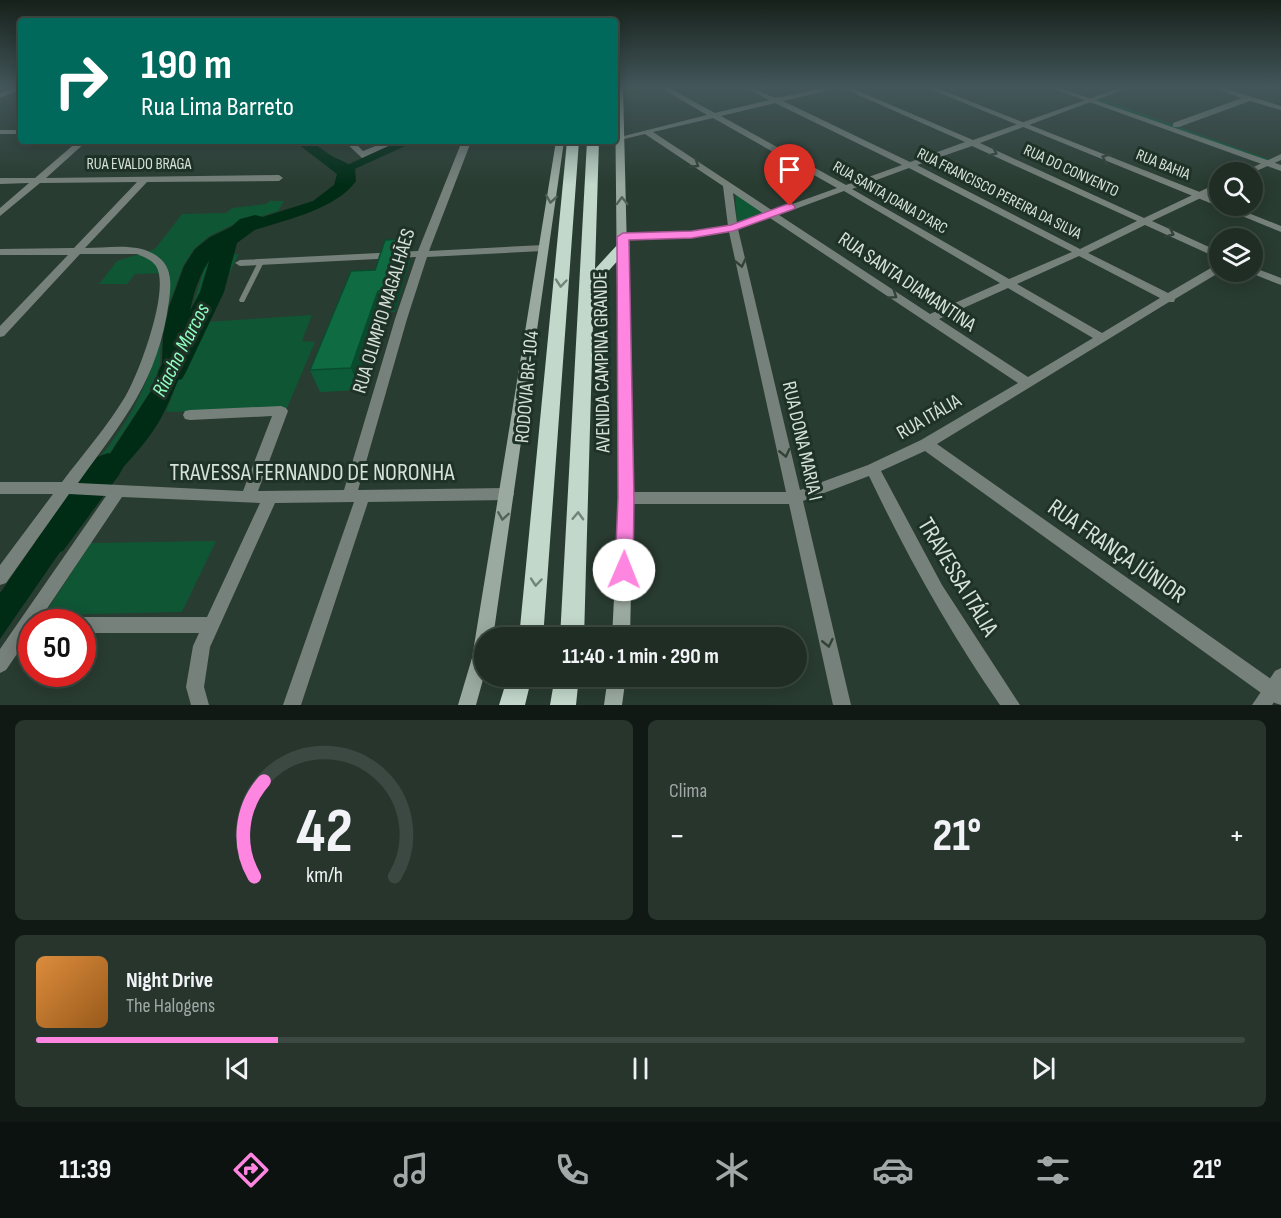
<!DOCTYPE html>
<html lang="pt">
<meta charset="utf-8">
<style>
:root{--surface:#1f2d25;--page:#27352d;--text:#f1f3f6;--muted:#a1a8a7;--line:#3c4942;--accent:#fe85e0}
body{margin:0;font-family:"Sofia Sans Condensed",sans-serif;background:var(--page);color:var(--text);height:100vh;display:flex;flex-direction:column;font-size:22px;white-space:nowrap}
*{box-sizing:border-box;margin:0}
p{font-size:20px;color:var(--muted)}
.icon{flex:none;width:33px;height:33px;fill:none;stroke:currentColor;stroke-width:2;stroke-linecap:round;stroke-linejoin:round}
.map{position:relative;height:705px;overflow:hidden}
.sheet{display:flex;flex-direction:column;gap:15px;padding:15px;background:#111914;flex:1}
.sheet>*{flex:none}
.banner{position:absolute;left:18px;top:18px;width:600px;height:126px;border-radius:6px;box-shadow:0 3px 15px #0003,0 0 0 2px var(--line);background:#00695c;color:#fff;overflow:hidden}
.tools{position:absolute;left:1209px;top:162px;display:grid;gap:12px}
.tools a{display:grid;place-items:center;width:54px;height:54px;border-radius:50%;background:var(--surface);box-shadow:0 3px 15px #0003,0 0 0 2px var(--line);font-size:30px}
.speed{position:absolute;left:18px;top:609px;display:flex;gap:12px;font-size:30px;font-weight:700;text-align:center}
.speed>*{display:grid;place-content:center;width:78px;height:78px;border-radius:50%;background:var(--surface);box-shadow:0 3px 15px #0003,0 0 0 2px var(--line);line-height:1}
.speed .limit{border:9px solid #d22;background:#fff;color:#111}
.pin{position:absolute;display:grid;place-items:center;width:51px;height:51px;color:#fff;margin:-62px -26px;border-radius:50% 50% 50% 0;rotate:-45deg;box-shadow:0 0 6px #0007}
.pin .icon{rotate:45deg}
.me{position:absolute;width:66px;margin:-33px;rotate:1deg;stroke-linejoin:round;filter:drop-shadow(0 0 4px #0008)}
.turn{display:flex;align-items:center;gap:21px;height:126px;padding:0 24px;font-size:27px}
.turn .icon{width:78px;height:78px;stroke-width:2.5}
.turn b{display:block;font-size:42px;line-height:51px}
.big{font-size:45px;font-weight:700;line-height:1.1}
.sheet .card{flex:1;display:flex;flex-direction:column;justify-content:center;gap:9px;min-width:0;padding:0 21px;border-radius:9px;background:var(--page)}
.sheet .dial{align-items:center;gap:0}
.dial svg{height:156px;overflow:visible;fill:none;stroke:var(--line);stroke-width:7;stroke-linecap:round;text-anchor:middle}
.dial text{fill:var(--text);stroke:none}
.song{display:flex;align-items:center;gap:18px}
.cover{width:72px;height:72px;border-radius:9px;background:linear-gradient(135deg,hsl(30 70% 55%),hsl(30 70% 35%))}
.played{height:6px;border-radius:3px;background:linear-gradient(90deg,var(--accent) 20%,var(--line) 20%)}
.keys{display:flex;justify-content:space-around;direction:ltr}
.heat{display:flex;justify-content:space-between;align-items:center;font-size:33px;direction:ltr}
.sheet .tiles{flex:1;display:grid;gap:15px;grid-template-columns:1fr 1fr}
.card:last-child{grid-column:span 2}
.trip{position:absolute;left:474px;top:627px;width:333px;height:60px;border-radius:30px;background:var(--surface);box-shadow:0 3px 15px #0003,0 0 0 2px var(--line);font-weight:700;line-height:60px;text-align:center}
.menu{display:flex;height:96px;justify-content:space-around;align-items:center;background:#0c120f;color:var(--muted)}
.menu .icon{width:42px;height:42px}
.menu .on{color:var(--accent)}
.menu b{font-size:27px;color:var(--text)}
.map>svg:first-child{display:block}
.green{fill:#0f5635}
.water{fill:#002c16}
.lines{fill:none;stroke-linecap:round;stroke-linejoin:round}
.canal{fill:#002c16;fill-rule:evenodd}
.river{fill:#002c16;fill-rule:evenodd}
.service{fill:#77817b;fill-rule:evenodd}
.minor{fill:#77817b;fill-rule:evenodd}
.tertiary{fill:#77817b;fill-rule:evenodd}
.secondary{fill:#9baaa0;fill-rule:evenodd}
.trunk{fill:#c2d8ca;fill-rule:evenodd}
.wall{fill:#0d5c39}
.shaded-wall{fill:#0a4b2e}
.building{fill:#0f6b42;stroke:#0a4b2e;stroke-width:1.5}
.oneway{stroke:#314238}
.oneway2{stroke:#516257}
.oneway3{stroke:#708578}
.route{fill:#fe85e0;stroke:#a55692;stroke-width:1.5}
.labels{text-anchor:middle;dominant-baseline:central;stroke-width:6;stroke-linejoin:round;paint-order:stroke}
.far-street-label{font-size:16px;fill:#d5e1d9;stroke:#1f3227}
.street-label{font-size:20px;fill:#d5e1d9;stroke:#1f3227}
.water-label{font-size:21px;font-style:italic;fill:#90ffc0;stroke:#1f3227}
.near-street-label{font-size:24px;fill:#d5e1d9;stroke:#1f3227}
</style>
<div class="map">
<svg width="1281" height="705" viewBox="0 0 1281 705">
<rect width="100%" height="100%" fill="#293c31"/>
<path class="green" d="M1099,98l172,62 -4,2 -175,-61z
M735,191l31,21 -29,11z
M270,201h14l-6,10 -48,15 -22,11 -14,12 -11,17 -15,41 -7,28 -1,30 -10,27 -61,92 -8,-1c18,-25 39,-50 53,-76 23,-41 29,-89 36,-134l-35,1 -8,10h-28l18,-23 38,-12 27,-35 44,-1 6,-5 34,-4z
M239,254l-34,68 107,-7 -10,26 13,1 -28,66 -121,4 23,-60 -1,-29 16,-54 9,-14z
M216,541l-34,71 -138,3 47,-72z"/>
<path class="water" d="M294,141c26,0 23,8 44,18 6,3 12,5 17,9l1,13c-22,32 -86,42 -122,56 -30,18 -41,52 -46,86 -4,20 1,28 -7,50 -8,19 -16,41 -28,58 -13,19 -30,36 -45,53l-17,-1 60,-92 11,-27 1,-29 6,-28 15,-41 11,-17 15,-12 21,-10 82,-26 21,-16 3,-11z
M56,512l31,1 -87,126v-46z"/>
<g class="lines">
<path class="canal" d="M400,141h16l-70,32 -4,1 -6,-4z"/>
<path class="river" d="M255,215l8,2 3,5 -3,5 -7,2 -19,14 -13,49 -38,80 -4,7 -10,3 -10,-3 -4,-7 42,-80 15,-51 25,-22z
M108,453l11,4 5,9 -5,9 -56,76 -12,4 -12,-4 -5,-11 5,-11 58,-72z"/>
<path class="service" d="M261,260l3,2 -20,40h-4l-1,-2 19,-38z"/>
<path class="minor" d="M14,87h7v2l-21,9v-5z
M659,87h8l48,26 54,-13 -24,-13c13,0 24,12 35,10 19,-2 36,-10 55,-10v2l-52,12 127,61 55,-20 -125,-55h9l124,53 149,-53h9l-151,56 164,75 76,-36v7l-68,32 68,31v7l-75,-34 -57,28 80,40 48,-28 4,-1v8l-45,27 -1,3h-5l-232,142 344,242v19l-6,-2 -350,-252 -44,20 61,114 78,120h-20c-50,-72 -93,-149 -131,-229l-66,25 48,204h-18l-44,-201h-163l-5,-2 -2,-4 2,-4 5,-2h160l-57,-260 -37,6 -69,2 -5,-3 5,-3 69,-2 36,-6 -5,-40 -78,-52 -25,6 -4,-2 91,-23zM775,103l127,62 -56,20 -125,-69zM713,118l124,70 -64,23 -120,-79zM972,146l165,75 -57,28 -163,-84zM909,168l163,84 -63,27 -157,-90zM844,191l156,92 -70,31 -151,-99zM733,193l31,21 -27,9zM770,218l248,165 -97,57 -53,25 -68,25 -62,-261zM1079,256l81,42 -58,35 -85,-49zM1008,288l85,50 -65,39 -89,-58z
M1210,87h10l61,19v4l-31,-9 -71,26h-6v-4l69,-25z
M0,130h21v4h-21z
M78,141h9l-41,37 233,-3 4,3 -4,3 -132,1 -62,66c23,0 53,-6 72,8 16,11 14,29 12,45 -11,81 -46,119 -91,182l165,8 29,-75 -82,4 -5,-1 -2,-4 2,-4 5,-1 91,-4 5,2 2,3 -30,80 86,-1 51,-171 21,-62 -176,9 -5,-3 5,-3 178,-9 44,-110h8l-1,6 -40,104 114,-6 5,3 -5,3 -116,6 -20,62 -49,171 149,-2 5,2 2,4 -2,4 -5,2 -139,2 -67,203h-18l71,-203 -79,1 -65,144 -6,40 5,18h-18l-5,-18 7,-41 6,-13h-117v-11h-7l1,-3 6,-2h125l53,-114 -138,-6 -84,125h-6v10l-26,38 -6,3v-24l106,-153 -37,-2 -63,89 -6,2v-20l53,-71h-53v-12h62c21,-28 45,-55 63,-85 13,-21 46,-108 31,-131 -4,-6 -12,-9 -19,-12h-57l-76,82 -4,1v-11l68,-71h-68v-6l74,-1 63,-66 -97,1 -40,33v-8l29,-25 -29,1v-6h35z
M344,141h9l10,10 25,-10 9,1 -35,16z
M1281,154v6l-29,13 -9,-1z
M1252,267l29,11v7l-33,-13h4z"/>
<path class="tertiary" d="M925,87h9l286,113v6h11l50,20v6z
M1048,87h9l224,78v6z
M1281,668v24l-9,13h-20l23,-34z"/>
<path class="secondary" d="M615,87h8l10,411 -3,140h-18l7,-140z
M556,141h8l-71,497h-9v38l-8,29h-18l14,-47z
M608,676h18l-4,29h-18z"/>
<path class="trunk" d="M567,141h12l-36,497h-24z
M587,141h12l-4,128 23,-25 5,-1 7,4 -36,40 -10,351h-24z
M508,676h24l-7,29h-26z
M555,676h24l-3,29h-26z"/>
</g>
<path class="wall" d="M410,260l-15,52h-10l-25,78 -40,2 -10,-22 65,-100z"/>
<path class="shaded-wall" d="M405,239l5,21 -15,52 -7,-22z
M378,291l7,21 -25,78 -9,-22z"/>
<path class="building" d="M405,239l-17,51 -10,1 -27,77 -41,2 41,-99 24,-1 10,-30z"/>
<defs><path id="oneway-chevron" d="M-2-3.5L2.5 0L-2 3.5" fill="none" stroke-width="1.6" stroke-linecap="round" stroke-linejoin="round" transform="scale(1.5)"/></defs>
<g class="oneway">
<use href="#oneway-chevron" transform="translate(993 152) rotate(25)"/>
<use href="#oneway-chevron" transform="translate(1106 158) rotate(-158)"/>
<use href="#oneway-chevron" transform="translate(695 164) rotate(33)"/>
<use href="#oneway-chevron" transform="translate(1170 233) rotate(24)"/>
<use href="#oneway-chevron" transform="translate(741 263) rotate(77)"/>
<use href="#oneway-chevron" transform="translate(893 295) rotate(34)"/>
<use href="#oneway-chevron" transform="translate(785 453) rotate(77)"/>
<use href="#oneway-chevron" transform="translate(828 643) rotate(77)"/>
</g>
<g class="oneway2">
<use href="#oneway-chevron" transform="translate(551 199) rotate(99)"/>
<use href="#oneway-chevron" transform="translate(622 201) rotate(-91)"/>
<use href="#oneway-chevron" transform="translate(503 516) rotate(99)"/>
</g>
<g class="oneway3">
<use href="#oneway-chevron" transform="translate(561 283) rotate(95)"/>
<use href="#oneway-chevron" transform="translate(578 516) rotate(-88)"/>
<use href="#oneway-chevron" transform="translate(536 582) rotate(95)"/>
</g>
<linearGradient id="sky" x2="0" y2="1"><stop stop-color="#17211b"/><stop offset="0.47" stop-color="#43565a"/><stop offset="1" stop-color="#43565a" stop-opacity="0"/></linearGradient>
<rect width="1281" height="185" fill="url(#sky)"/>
<path class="route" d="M790,203l5,3 -1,3 -61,22 -41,7 -63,2 5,258 -1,72 -2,5 -7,3 -6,-3 -3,-5 3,-72 -1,-261 6,-4 69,-2 39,-6z"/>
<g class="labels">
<g class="far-street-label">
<text x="139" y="164">RUA EVALDO BRAGA</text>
<text transform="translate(1163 165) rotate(22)">RUA BAHIA</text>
<text transform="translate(1071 171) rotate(25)">RUA DO CONVENTO</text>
<text transform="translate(999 194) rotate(27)">RUA FRANCISCO PEREIRA DA SILVA</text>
<text transform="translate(890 198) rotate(30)">RUA SANTA JOANA D'ARC</text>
</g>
<g class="street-label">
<text transform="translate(907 282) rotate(34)">RUA SANTA DIAMANTINA</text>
<text transform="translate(384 311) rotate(-73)">RUA OLIMPIO MAGALHÃES</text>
<text transform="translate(602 362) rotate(-91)">AVENIDA CAMPINA GRANDE</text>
<text transform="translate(527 387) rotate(-85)">RODOVIA BR-104</text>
<text transform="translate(929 417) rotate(-30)">RUA ITÁLIA</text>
<text transform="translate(802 441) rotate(77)">RUA DONA MARIA I</text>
</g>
<g class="water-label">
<text transform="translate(181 350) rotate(-63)">Riacho Marcos</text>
</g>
<g class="near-street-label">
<text x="312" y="472">TRAVESSA FERNANDO DE NORONHA</text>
<text transform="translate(1117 551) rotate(35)">RUA FRANÇA JÚNIOR</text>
<text transform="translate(958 577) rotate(59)">TRAVESSA ITÁLIA</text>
</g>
</g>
</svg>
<div class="tools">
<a><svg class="icon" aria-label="search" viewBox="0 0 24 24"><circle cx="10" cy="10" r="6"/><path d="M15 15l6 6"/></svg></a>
<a><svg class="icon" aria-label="layers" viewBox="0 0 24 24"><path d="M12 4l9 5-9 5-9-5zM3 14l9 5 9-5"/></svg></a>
</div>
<div class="speed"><div class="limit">50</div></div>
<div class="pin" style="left:790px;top:206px;background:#d93025"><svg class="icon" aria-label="arrive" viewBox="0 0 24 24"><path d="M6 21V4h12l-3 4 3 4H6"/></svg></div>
<svg class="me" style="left:624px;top:570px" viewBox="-20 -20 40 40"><circle r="19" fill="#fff"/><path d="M0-13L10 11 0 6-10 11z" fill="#fe85e0"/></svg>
<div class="trip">11:40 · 1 min · 290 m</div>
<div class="banner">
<div class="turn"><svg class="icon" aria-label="right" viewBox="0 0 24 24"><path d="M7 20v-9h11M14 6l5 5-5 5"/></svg><div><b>190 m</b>Rua Lima Barreto</div></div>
</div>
</div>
<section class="sheet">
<div class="tiles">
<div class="card dial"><svg viewBox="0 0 100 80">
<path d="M14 69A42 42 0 1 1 86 69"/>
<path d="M14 69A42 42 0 0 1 19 20" stroke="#fe85e0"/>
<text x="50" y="56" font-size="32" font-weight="700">42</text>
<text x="50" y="72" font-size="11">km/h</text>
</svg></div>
<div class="card"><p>Clima</p>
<div class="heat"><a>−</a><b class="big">21°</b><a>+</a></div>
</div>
<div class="card">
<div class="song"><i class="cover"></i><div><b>Night Drive</b><p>The Halogens</p></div></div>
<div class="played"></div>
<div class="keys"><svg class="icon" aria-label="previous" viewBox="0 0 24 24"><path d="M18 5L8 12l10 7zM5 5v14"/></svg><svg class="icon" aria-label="pause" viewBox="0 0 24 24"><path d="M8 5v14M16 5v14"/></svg><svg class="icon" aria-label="next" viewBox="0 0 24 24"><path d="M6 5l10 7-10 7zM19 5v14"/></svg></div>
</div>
</div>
</section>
<nav class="menu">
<b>11:39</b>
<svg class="icon on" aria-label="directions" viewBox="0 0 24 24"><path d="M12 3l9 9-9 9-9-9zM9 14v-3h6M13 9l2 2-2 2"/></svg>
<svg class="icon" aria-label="music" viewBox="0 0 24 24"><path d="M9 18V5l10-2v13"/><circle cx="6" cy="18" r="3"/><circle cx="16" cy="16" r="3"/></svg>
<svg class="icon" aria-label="phone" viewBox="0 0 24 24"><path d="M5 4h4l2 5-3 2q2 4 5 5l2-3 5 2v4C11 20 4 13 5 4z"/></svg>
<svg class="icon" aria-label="climate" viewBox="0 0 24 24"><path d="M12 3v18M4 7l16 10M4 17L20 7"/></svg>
<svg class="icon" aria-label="car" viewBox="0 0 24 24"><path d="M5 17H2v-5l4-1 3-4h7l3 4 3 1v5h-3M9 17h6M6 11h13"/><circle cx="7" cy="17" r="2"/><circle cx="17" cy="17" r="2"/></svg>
<svg class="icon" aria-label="filters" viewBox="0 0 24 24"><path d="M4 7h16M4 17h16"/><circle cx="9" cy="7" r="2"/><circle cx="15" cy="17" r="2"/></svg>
<b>21°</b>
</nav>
